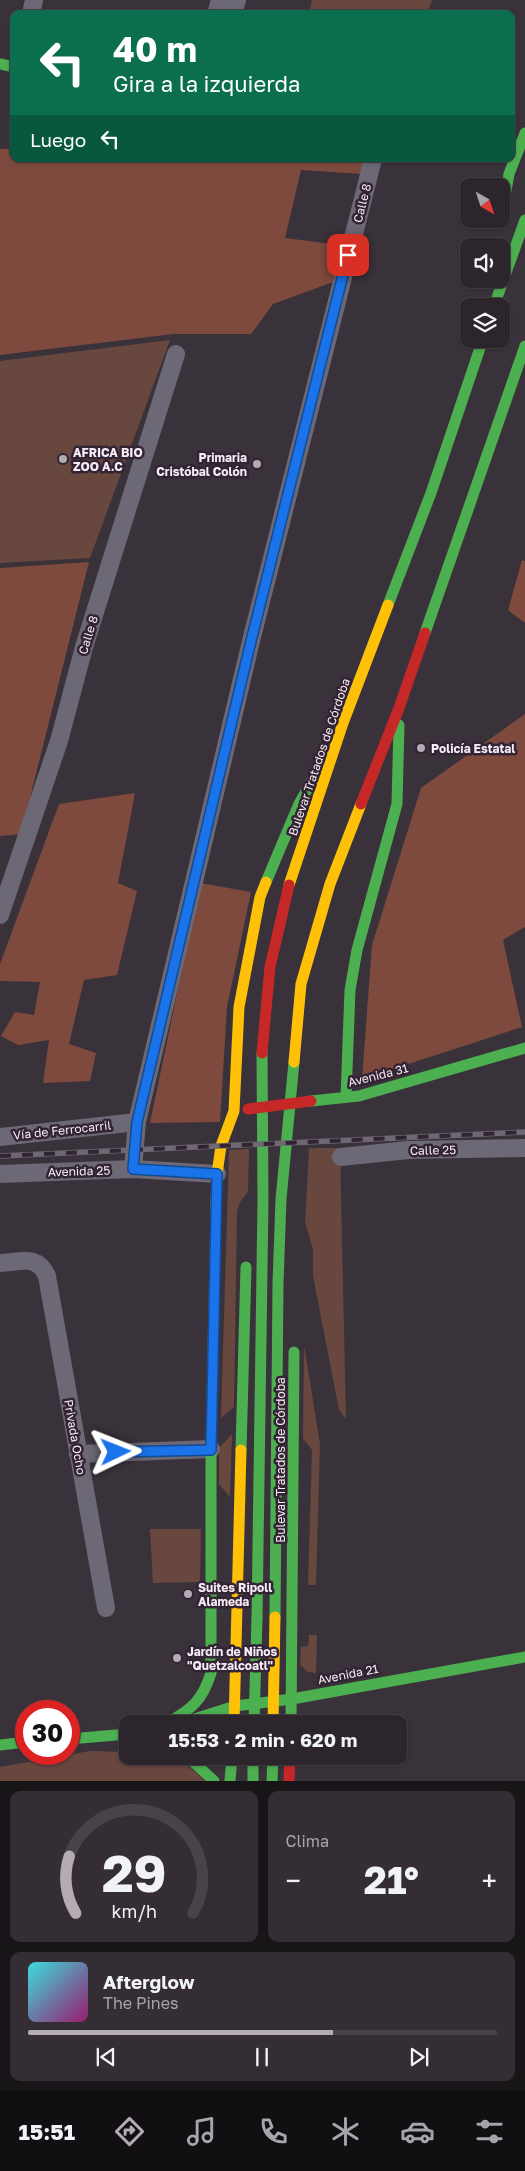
<!DOCTYPE html>
<html lang="es">
<meta charset="utf-8">
<style>
:root{--surface:#2c262c;--page:#342e34;--text:#f1f3f6;--muted:#a6a5a9;--line:#484348;--accent:#b4abb4}
body{margin:0;font-family:"Golos Text",sans-serif;background:var(--page);color:var(--text);height:100vh;display:flex;flex-direction:column;font-size:19px;white-space:nowrap}
*{box-sizing:border-box;margin:0}
p{font-size:16px;color:var(--muted)}
.icon{flex:none;width:28px;height:28px;fill:none;stroke:currentColor;stroke-width:2;stroke-linecap:round;stroke-linejoin:round}
.map{position:relative;height:1781px;overflow:hidden}
.drawer{display:flex;flex-direction:column;gap:10px;padding:10px;background:#181518;flex:1}
.drawer>*{flex:none}
.banner{position:absolute;left:10px;top:10px;width:505px;height:152px;border-radius:10px;box-shadow:0 1px 4px #0004,0 0 0 1px var(--line);background:#0b6e4f;color:#fff;overflow:hidden}
.needle{width:32px;rotate:141deg}
.controls{position:absolute;left:460px;top:178px;display:grid;gap:10px}
.controls a{display:grid;place-items:center;width:50px;height:50px;border-radius:10px;background:var(--surface);box-shadow:0 1px 4px #0004,0 0 0 1px var(--line);font-size:25px}
.speed{position:absolute;left:15px;top:1700px;display:flex;gap:10px;font-size:25px;font-weight:700;text-align:center}
.speed>*{display:grid;place-content:center;width:65px;height:65px;border-radius:50%;background:var(--surface);box-shadow:0 1px 4px #0004,0 0 0 1px var(--line);line-height:1}
.speed .limit{border:8px solid #d22;background:#fff;color:#111}
.pin{position:absolute;display:grid;place-items:center;width:42px;height:42px;color:#fff;margin:-21px;border-radius:10px;box-shadow:0 2px 8px #0006}
.me{position:absolute;width:55px;margin:-28px;rotate:88deg;stroke-linejoin:round;filter:drop-shadow(0 0 4px #0008)}
.turn{display:flex;align-items:center;gap:18px;height:105px;padding:0 20px;font-size:22px}
.turn .icon{width:65px;height:65px;stroke-width:2.5}
.turn b{display:block;font-size:35px;line-height:42px}
.then{display:flex;align-items:center;height:48px;padding:0 20px;background:#0003;gap:10px;font-size:19px}
.big{font-size:38px;font-weight:700;line-height:1.1}
.drawer .widget{flex:1;display:flex;flex-direction:column;justify-content:center;gap:8px;min-width:0;padding:0 18px;border-radius:10px;background:var(--page)}
.drawer .dial{align-items:center;gap:0}
.dial svg{height:130px;overflow:visible;fill:none;stroke:var(--line);stroke-width:7;stroke-linecap:round;text-anchor:middle}
.dial text{fill:var(--text);stroke:none}
.song{display:flex;align-items:center;gap:15px}
.cover{width:60px;height:60px;border-radius:8px;background:linear-gradient(135deg,hsl(180 70% 55%),hsl(320 70% 35%))}
.played{height:5px;border-radius:2px;background:linear-gradient(90deg,var(--accent) 65%,var(--line) 65%)}
.keys{display:flex;justify-content:space-around;direction:ltr}
.heat{display:flex;justify-content:space-between;align-items:center;font-size:28px;direction:ltr}
.drawer .tiles{flex:1;display:grid;gap:10px;grid-template-columns:1fr 1fr}
.widget:last-child{grid-column:span 2}
.trip{position:absolute;left:119px;top:1715px;width:288px;height:50px;border-radius:10px;background:var(--surface);box-shadow:0 1px 4px #0004,0 0 0 1px var(--line);font-weight:700;line-height:50px;text-align:center}
.menu{display:flex;height:80px;justify-content:space-around;align-items:center;background:#120f12;color:var(--muted)}
.menu .icon{width:35px;height:35px}
.menu .on{color:var(--accent)}
.menu b{font-size:22px;color:var(--text)}
.map>svg:first-child{display:block}
.green{fill:#68473f}
.forest{fill:#7e4a3d}
.lines{fill:none;stroke-linecap:round;stroke-linejoin:round}
.street{stroke:#6c6875;stroke-width:18}
.fast{stroke:#4caf50;stroke-width:11}
.slow{stroke:#ffc107;stroke-width:11}
.jam{stroke:#c62828;stroke-width:11}
.rail-casing{stroke:#6d6871;stroke-width:5.5}
.rail{stroke:#332433;stroke-width:4;stroke-dasharray:11;stroke-linecap:butt}
.fast-bridge{stroke:#4caf50;stroke-width:11}
.slow-bridge{stroke:#ffc107;stroke-width:11}
.jam-bridge{stroke:#c62828;stroke-width:11}
.route-casing{stroke:#114b97;stroke-width:12}
.route{stroke:#1a73e8;stroke-width:9}
.poi-dot{fill:#b4abb4;stroke:#332433;stroke-width:2}
.labels{text-anchor:middle;dominant-baseline:central;stroke-width:5;stroke-linejoin:round;paint-order:stroke}
.street-label{font-size:12px;fill:#f6ecf5;stroke:#332433}
.poi-label{font-size:12px;font-weight:bold;fill:#f6ecf5;stroke:#332433;text-anchor:start}
</style>
<div class="map">
<svg width="525" height="1781" viewBox="0 0 525 1781">
<rect width="100%" height="100%" fill="#3a323a"/>
<path class="green" d="M312,0h120l-5,14h-118z
M170,340l-80,218 -90,5v-202z
M309,1148h31l6,271 -7,-9 -26,-134v-27l-8,-26z
M249,1149l-1,43 -8,10 -3,9 -3,196 -13,11 8,-268z
M304,1345l16,99 -4,141h-8l4,-135 -9,-12z
M232,1434l-2,63 -11,-13v-36z
M150,1529h51l-1,53 -47,1z
M309,1635h8l-1,38 -8,-1 -8,-7 1,-18 7,-1z
M90,1751l37,1 1,4c36,0 50,-3 77,25h-205v-14z"/>
<path class="forest" d="M0,149h14v10h353l-5,15 -61,-4 -16,68 55,7 -7,37 -60,22 -22,30h-78l-173,21z
M522,560l3,1v62l-17,-13z
M89,562l-68,272 -21,2v-268z
M525,714v213l-22,13 19,87 -160,52 10,-134 49,-157z
M135,793l-17,90 19,8 -20,84 -33,5 -15,64 27,9 -6,28 -47,2 6,-43 -31,5 -17,-9 14,-24 19,3 6,-33 -40,-1v-17l59,-160z
M200,883l51,9 -24,115 -7,115 -70,1z"/>
<g class="lines">
<path class="street" d="M31,14l3,-14
M216,14l4,-14
M233,14l4,-14
M0,915l59,-174 25,-94 92,-293
M0,1137l137,-15
M341,1157l67,-7 117,-2
M133,1169l4,-47 114,-481 122,-482
M0,1174l133,-5 84,5
M0,1263c21,-1 37,-9 47,13l59,332
M78,1454l133,-5"/>
<path class="fast" d="M0,64l14,3
M501,218l8,-44 16,-41
M494,306l31,-86
M388,605l43,-112 52,-154
M425,633l100,-287
M266,882l33,-78 15,-27
M346,1097l4,-107 7,-40 40,-146 2,-79
M311,1101l48,-5 166,-48
M241,1450l5,-183
M275,1617l3,-333 3,-85 13,-137
M257,1618l6,-418 -1,-147
M166,1724c25,-15 36,-22 45,-51v-224l5,-243
M179,1724l56,-18 57,-7 233,-42
M291,1724l3,-372
M69,1739l59,-5
M0,1745l26,-3
M187,1756l27,25
M253,1756v25
M230,1781l2,-25
M272,1781l1,-25"/>
<path class="slow" d="M289,885l54,-162 45,-118
M294,1062l7,-78 29,-100 31,-80
M216,1206l1,-32 4,-28 13,-35 5,-104 21,-110 6,-15
M234,1724l7,-274"/>
<path class="jam" d="M361,804l38,-96 26,-75
M262,1053l8,-86 19,-82
M289,1781l1,-25"/>
<g class="rail-casing">
<path id="rail" d="M0,1156l525,-24"/>
</g>
<use href="#rail" class="rail"/>
<path class="fast-bridge" d="M254,1724l3,-106"/>
<path class="slow-bridge" d="M273,1724l2,-107"/>
<path class="jam-bridge" d="M248,1109l63,-8"/>
</g>
<g class="lines">
<g class="route-casing">
<path id="route" d="M116,1452l95,-2 6,-276 -84,-5 4,-47 114,-481 97,-386"/>
</g>
<use href="#route" class="route"/>
</g>
<g class="poi-dot">
<circle cx="63" cy="459" r="5"/>
<circle cx="257" cy="464" r="5"/>
<circle cx="421" cy="748" r="5"/>
<circle cx="188" cy="1594" r="5"/>
<circle cx="177" cy="1658" r="5"/>
</g>
<g class="labels">
<g class="street-label">
<text transform="translate(362 203) rotate(-76)">Calle 8</text>
<text transform="translate(88 635) rotate(-73)">Calle 8</text>
<text transform="translate(319 757) rotate(-71)">Bulevar Tratados de Córdoba</text>
<text transform="translate(378 1075) rotate(-14)">Avenida 31</text>
<text transform="translate(62 1130) rotate(-6)">Vía de Ferrocarril</text>
<text transform="translate(433 1150) rotate(-1)">Calle 25</text>
<text transform="translate(79 1171) rotate(-2)">Avenida 25</text>
<text transform="translate(75 1437) rotate(80)">Privada Ocho</text>
<text transform="translate(280 1460) rotate(-90)">Bulevar Tratados de Córdoba</text>
<text transform="translate(348 1674) rotate(-11)">Avenida 21</text>
</g>
<g class="poi-label">
<text x="73" y="452">AFRICA BIO<tspan x="73" dy="14">ZOO A.C</tspan></text>
<text x="247" y="457" text-anchor="end">Primaria<tspan x="247" dy="14">Cristóbal Colón</tspan></text>
<text x="431" y="748">Policía Estatal</text>
<text x="198" y="1587">Suites Ripoll<tspan x="198" dy="14">Alameda</tspan></text>
<text x="187" y="1651">Jardín de Niños<tspan x="187" dy="14">"Quetzalcoatl"</tspan></text>
</g>
</g>
</svg>
<div class="controls">
<a><svg class="needle" viewBox="-14 -14 28 28"><path d="M0-13l5 13h-10z" fill="#e53935"/><path d="M0 13l5-13h-10z" fill="#a6a5a9"/></svg></a>
<a><svg class="icon" aria-label="sound" viewBox="0 0 24 24"><path d="M4 9h4l5-4v14l-5-4H4zM17 9q2 3 0 6"/></svg></a>
<a><svg class="icon" aria-label="layers" viewBox="0 0 24 24"><path d="M12 4l9 5-9 5-9-5zM3 14l9 5 9-5"/></svg></a>
</div>
<div class="speed"><div class="limit">30</div></div>
<div class="pin" style="left:348px;top:255px;background:#d93025"><svg class="icon" aria-label="arrive" viewBox="0 0 24 24"><path d="M6 21V4h12l-3 4 3 4H6"/></svg></div>
<svg class="me" style="left:116px;top:1452px" viewBox="-20 -20 40 40"><path d="M0-17L14 15 0 8-14 15z" fill="#1a73e8" stroke="#fff" stroke-width="4"/></svg>
<div class="trip">15:53 · 2 min · 620 m</div>
<div class="banner">
<div class="turn"><svg class="icon" aria-label="left" viewBox="0 0 24 24"><path d="M17 20v-9H6M10 6l-5 5 5 5"/></svg><div><b>40 m</b>Gira a la izquierda</div></div>
<div class="then">Luego<svg class="icon" aria-label="left" viewBox="0 0 24 24"><path d="M17 20v-9H6M10 6l-5 5 5 5"/></svg></div>
</div>
</div>
<section class="drawer">
<div class="tiles">
<div class="widget dial"><svg viewBox="0 0 100 80">
<path d="M14 69A42 42 0 1 1 86 69"/>
<path d="M14 69A42 42 0 0 1 10 34" stroke="#b4abb4"/>
<text x="50" y="56" font-size="32" font-weight="700">29</text>
<text x="50" y="72" font-size="11">km/h</text>
</svg></div>
<div class="widget"><p>Clima</p>
<div class="heat"><a>−</a><b class="big">21°</b><a>+</a></div>
</div>
<div class="widget">
<div class="song"><i class="cover"></i><div><b>Afterglow</b><p>The Pines</p></div></div>
<div class="played"></div>
<div class="keys"><svg class="icon" aria-label="previous" viewBox="0 0 24 24"><path d="M18 5L8 12l10 7zM5 5v14"/></svg><svg class="icon" aria-label="pause" viewBox="0 0 24 24"><path d="M8 5v14M16 5v14"/></svg><svg class="icon" aria-label="next" viewBox="0 0 24 24"><path d="M6 5l10 7-10 7zM19 5v14"/></svg></div>
</div>
</div>
</section>
<nav class="menu">
<b>15:51</b>
<svg class="icon on" aria-label="directions" viewBox="0 0 24 24"><path d="M12 3l9 9-9 9-9-9zM9 14v-3h6M13 9l2 2-2 2"/></svg>
<svg class="icon" aria-label="music" viewBox="0 0 24 24"><path d="M9 18V5l10-2v13"/><circle cx="6" cy="18" r="3"/><circle cx="16" cy="16" r="3"/></svg>
<svg class="icon" aria-label="phone" viewBox="0 0 24 24"><path d="M5 4h4l2 5-3 2q2 4 5 5l2-3 5 2v4C11 20 4 13 5 4z"/></svg>
<svg class="icon" aria-label="climate" viewBox="0 0 24 24"><path d="M12 3v18M4 7l16 10M4 17L20 7"/></svg>
<svg class="icon" aria-label="car" viewBox="0 0 24 24"><path d="M5 17H2v-5l4-1 3-4h7l3 4 3 1v5h-3M9 17h6M6 11h13"/><circle cx="7" cy="17" r="2"/><circle cx="17" cy="17" r="2"/></svg>
<svg class="icon" aria-label="filters" viewBox="0 0 24 24"><path d="M4 7h16M4 17h16"/><circle cx="9" cy="7" r="2"/><circle cx="15" cy="17" r="2"/></svg>
</nav>
